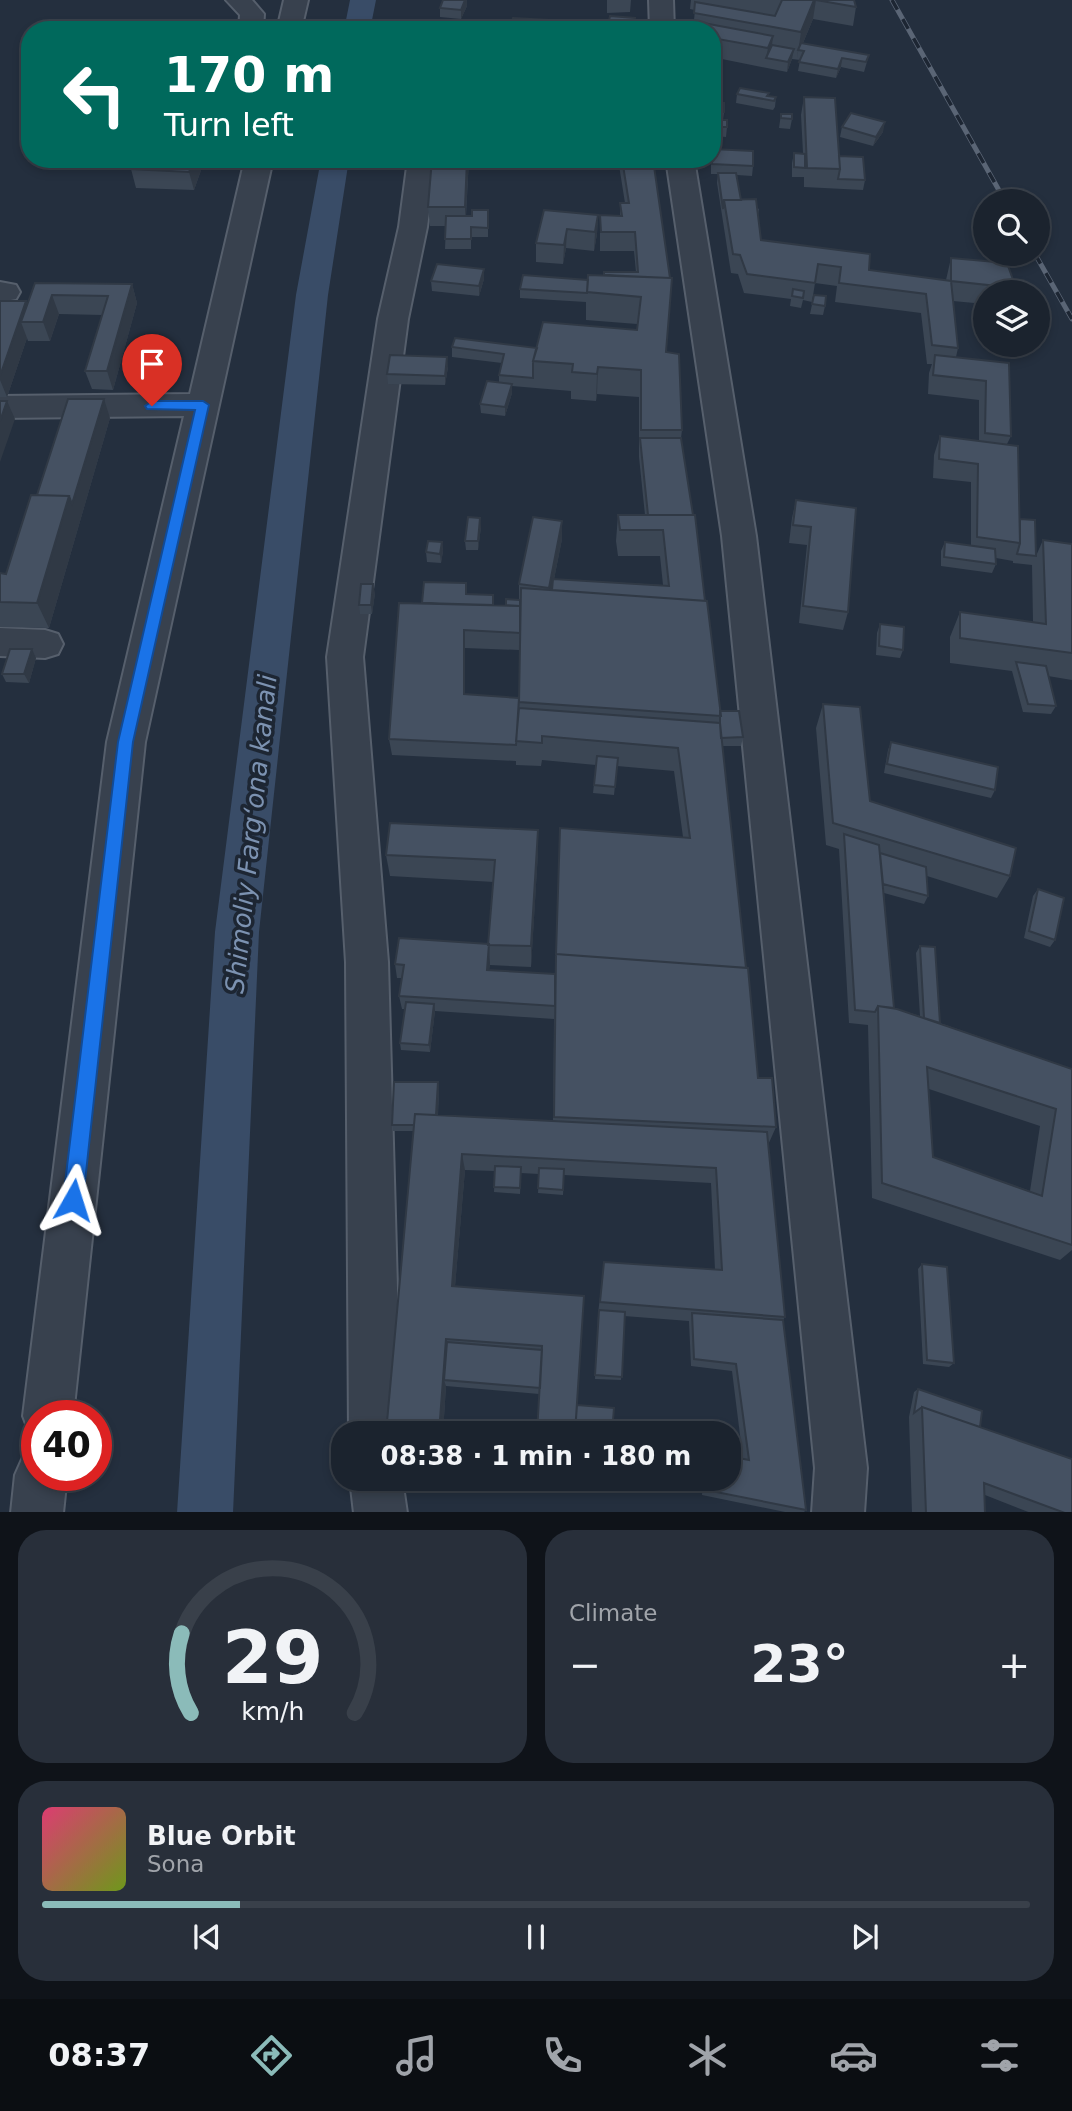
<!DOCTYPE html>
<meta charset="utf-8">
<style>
:root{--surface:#1b232e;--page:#282f3a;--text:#f1f3f6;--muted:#a0a4aa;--line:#39404a;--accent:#8bbbb9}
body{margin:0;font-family:"DejaVu Sans",sans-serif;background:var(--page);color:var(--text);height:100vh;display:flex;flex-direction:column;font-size:26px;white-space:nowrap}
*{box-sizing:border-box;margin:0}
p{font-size:23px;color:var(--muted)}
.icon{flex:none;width:38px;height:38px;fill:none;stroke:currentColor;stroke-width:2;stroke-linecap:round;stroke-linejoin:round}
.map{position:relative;height:1512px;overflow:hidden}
.sheet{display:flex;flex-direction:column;gap:18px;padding:18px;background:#0f1319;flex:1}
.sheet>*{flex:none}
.guide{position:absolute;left:21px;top:21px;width:700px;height:147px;border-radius:28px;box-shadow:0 4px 10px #0003,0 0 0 2px var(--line);background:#00695c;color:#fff;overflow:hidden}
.tools{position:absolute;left:973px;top:189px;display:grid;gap:14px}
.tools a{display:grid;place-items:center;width:77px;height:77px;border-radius:50%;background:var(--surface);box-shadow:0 4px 10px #0003,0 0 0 2px var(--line);font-size:35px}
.speed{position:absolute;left:21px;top:1400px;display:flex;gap:14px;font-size:35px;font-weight:700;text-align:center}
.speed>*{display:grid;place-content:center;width:91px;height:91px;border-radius:50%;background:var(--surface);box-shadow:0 4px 10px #0003,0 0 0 2px var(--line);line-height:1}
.speed .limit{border:10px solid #d22;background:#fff;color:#111}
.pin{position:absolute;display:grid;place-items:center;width:60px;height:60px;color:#fff;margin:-72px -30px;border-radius:50% 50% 50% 0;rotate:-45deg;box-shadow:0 0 7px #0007}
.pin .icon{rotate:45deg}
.me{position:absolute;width:77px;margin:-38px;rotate:6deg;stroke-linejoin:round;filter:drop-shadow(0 0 5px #0008)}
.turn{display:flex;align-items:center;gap:24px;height:147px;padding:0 28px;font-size:32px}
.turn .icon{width:91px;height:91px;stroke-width:2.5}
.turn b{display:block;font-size:49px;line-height:60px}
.big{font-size:52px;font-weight:700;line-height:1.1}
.sheet .card{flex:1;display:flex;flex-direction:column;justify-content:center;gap:10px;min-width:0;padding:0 24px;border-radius:28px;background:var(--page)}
.sheet .dial{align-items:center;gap:0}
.dial svg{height:182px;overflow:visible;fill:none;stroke:var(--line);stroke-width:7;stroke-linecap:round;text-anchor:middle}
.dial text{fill:var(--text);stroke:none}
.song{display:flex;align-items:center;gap:21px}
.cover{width:84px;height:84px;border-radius:10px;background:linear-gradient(135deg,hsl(340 70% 55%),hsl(80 70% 35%))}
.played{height:7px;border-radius:4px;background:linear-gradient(90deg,var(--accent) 20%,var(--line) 20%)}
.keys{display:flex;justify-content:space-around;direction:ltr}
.heat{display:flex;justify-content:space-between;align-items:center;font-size:38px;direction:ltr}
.sheet .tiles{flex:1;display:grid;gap:18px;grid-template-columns:1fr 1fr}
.card:last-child{grid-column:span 2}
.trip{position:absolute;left:331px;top:1421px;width:410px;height:70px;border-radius:28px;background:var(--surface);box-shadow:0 4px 10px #0003,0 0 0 2px var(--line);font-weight:700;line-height:70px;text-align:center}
.menu{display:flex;height:112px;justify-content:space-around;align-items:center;background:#0b0e12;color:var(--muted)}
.menu .icon{width:49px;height:49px}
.menu .current{color:var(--accent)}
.menu b{font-size:32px;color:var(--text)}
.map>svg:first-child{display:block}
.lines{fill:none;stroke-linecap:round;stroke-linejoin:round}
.canal{fill:#394c67;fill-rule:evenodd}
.minor-casing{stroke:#565f6c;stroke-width:4}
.minor{fill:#38414e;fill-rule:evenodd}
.rail-casing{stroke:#5a6575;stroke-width:5}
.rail{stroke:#1d2633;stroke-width:3.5;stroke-dasharray:11;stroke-linecap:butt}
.wall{fill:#3b4654;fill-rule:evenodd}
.shaded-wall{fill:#303945}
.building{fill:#455162;stroke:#303945;stroke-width:2;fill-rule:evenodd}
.route{fill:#1a73e8;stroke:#114b97;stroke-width:2}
.labels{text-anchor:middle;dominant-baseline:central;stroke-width:7;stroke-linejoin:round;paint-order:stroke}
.water-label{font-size:26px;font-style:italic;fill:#7c92b1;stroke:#1d2633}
</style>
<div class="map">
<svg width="1072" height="1513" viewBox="0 0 1072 1513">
<rect width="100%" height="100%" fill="#242f3e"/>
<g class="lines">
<path class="canal" d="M350,0h26l-6,30h-26z
M321,159h28l-21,136 -69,637 -26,581h-56l38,-581 81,-637z"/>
<g class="minor-casing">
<path id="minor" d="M226,0h26l12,14 -1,16h-24l1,-15z
M284,0h24l-7,30h-24z
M649,0h24l1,30h-24z
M245,159h28l-128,583 -72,674h-36v21l-7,-3 -7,-18 84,-674 77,-326 -184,2v-22l190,-2z
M408,159h28l-9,68 -19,92 -45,338 25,305 13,471h-52l-3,-471 -19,-305 51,-338 21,-92z
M666,159h28l62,377 111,932 -3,45h-52l3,-45 -93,-932z
M0,282l16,3 4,7 -4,7 -16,3z
M0,628l45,2 13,4 5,10 -5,10 -13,4 -45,-2z
M37,1451v24h30l-4,38h-52l4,-38 8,-18z
M350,1479h52l5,34h-53z"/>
</g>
<use href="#minor" class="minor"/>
<g class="rail-casing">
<path id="rail" d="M892,0l113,201
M1035,254l37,65"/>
</g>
<use href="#rail" class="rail"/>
</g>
<path class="wall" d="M443,0h24v6l-6,13 -21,-2v-9z
M607,0h24l-1,12 -23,1z
M691,0h163l2,7 -3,19 -40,-7 -10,24 66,12 -5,17 -23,-5 -5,11 -38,-7 2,-11 -8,-1 -5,13 -75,-15v-27h-19l2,-20 -5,-1z
M712,78l7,9 -1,10h-6z
M737,94l39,3 -1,10 -2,3 -37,-7z
M804,97l35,59 26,24 -2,10 -59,-3v-10h-12v-14l2,-10h9l-2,-38z
M712,103l12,9 -1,8 4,7 -1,10 -12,-1 1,-15h-3z
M781,114l11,5 -2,10 -11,-1z
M842,127l41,5 -10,14 -33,-9z
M135,159h70l-11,31 -58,-2 -5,-19z
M432,159h37l-3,57 22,4v17h-17v12h-26l1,-23h-16l-2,-19z
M618,159h35l13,193 16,78 -1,8 39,273 23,26 -2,9h-19l36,332 18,49 -8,18 17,172 -2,3 23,190 -3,3h-13l-88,-18 1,-16h25l15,-20 -11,-88 -41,-5 -2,-45 -65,-5 -3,64 -26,-1 3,-65 6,-52 111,8 -4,-87 -147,-8 -1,20 -25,-2 1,-19 -18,-1 -1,21 -26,-2 1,-21 -30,-1 -10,116 129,10 -7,109 35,28 -73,-39 -93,-8 -3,47 -29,-302h-21l-1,-6 46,-43 1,7 -1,26 115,6 1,-102 -119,-8 -5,41 -29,-2 -1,-7 5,-34h-3l-3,-13 3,-18h-5l-2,-14 94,-20 5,-62 -104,-6 -4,-21 152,-3 -7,115 -41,-2v-2l-1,7 66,4 128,-137 -9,-66 -57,-5 -3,29 -21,-2 3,-28 -54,-5 -1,6 -25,-1v-4l-124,-6 -3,-16 33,-136 45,-9 27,11h12l13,-5v-16l43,-63v18l-8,40 109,6 -3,-29h-42l-2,-15 2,-26h27l-6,-58v-60l-42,-3 -1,7 -25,-2v-8l-59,-5v7l-7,23 -24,-3 -1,-9 19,-22v-7l3,-12 -50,-6v-10l85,1 100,-18v-6l-51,-4v-18l-66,-4v-9l68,-9 16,-5 32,-3 -2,-21h-34v-36l20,1v-13h5zM465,648l54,2v48l-54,-4z
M711,159l42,7 -1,10 -15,-1 4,25 18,9 -1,6 3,25 108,30 77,10 5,-22 65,30 -2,4h-29v12l-32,-3 5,47 -2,9 53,6 2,73 -4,8 13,75 16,37 7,-16 29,4v136l-24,-4 8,30 -5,8 -28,-2 -11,-41 -62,-8v-26l10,-25 73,10 -1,-57 -19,-2v-2l-17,-3v6l-4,9 -51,-7v-15l4,-9 26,4v-64l-38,-4 1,-23 6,-19 39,5v-41l-51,-6 1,-21 3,-9h-5l-6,-51 -86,-11 2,-16 -22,-3 -3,19 -9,-2 -2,8 -11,-2 1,-7 -47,-6 -6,-19 -7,-1 -14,-90 1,-9h-7z
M598,215l-1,19 -3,17 -28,-3 -3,16 -27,-2v-19z
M484,269v10l-5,17 -47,-5 -1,-10z
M35,283l97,1 5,19 -24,87 -21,-1 -7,-18 17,-56 -43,-1 -9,27h-22l-1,-3 -20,59h-7v-96h26l1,3z
M814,295l11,11 -2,9 -13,-1z
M448,367l-3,18 -57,-1 -1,-10z
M110,418l-61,210 -49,-1v-54l6,1 31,-79z
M796,500l60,8 -8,104 -5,18 -44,-7 8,-78 -18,-2 3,-25z
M481,527l-3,23h-12l-1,-9z
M442,542l1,9 -2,12 -14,-1 -1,-10z
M375,593l-3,21h-12l-1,-9z
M880,624l23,26 -3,8 -24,-3 1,-22z
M32,649l4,9 -7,25 -23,-1 -4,-8z
M823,704l47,97 140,75 -13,22 -70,-22 1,20 -4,8 -40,-11 10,115 26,8 -4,-63 4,-7 20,77 132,46v181l-12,10 -188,-62 -4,-173 -19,-2 -10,-174 -13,-4 -10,-117zM929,1089l111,37 -10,65 -97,-34z
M891,742l104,48 -4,8 -107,-25 4,-23z
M1038,889l17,51 -5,7 -26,-9 9,-42z
M922,1264l32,99 -5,4 -26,-3 -5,-95z
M918,1389l62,38 92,86h-41l-46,-18v18h-73l-3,-96 5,-25z
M609,1479h77v7l-2,3 -75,-8z"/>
<path class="shaded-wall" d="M465,0h2v6l-6,13v-9z
M814,0h2l-3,19 -13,31h-2l-1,9 4,-27z
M773,36l-2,19 -5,3 2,-10z
M794,49l-2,10 -5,13 1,-10z
M842,58l-1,9 -5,11 2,-9z
M885,122l-2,10 -10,14 3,-9z
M194,159h11l-11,31 -5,-18z
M467,159h2l-4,67v-19z
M598,215l-1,19 -3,17 1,-19z
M567,229l-1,19 -3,16 1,-19z
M484,269v10l-5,17v-10z
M132,284l5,19 -24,87 -6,-19z
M52,295l7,19 -9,27 -7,-19z
M26,301l7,19 -12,2 6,16 -20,59 -7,-17v-4z
M447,357l1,10 -3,18v-9z
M598,367l-1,27 -1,7 1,-27z
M512,384v9l-7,23v-9z
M104,399l6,19 -61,210 -12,-25 32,-107z
M7,401l8,18 -15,43v-41z
M480,518l1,9 -3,23v-9z
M562,521v18l-13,66v-17z
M442,542l1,9 -2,12 -1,-9z
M373,584l2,9 -3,21 -1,-9z
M464,630l1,18v63l-1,-17z
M32,649l4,9 -7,25 -5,-9z
M538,830v22l-7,115v-21z
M489,949l1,14 -2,21 -1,-14z
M434,1004l1,7 -5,41 -1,-7z
M438,1082l1,7 -2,42 -1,-6z
M462,1154l3,16 -11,128 -2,-12z
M446,1339l3,11 -5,30 2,6 -3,47h-4z"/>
<path class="building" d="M443,0h22l-4,10 -21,-2z
M782,0h32l-13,32 -107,-19 1,-11 80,14z
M816,0h38l2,7z
M610,16l25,2 -2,12h-26z
M513,18l35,2 -3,10h-35z
M698,22l75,14 -5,12 -56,-10v-8h-10z
M801,43l68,12 -3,7 -24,-4 -4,11 -39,-7 5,-11 -6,-1z
M772,45l22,4 -6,13 -22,-4z
M712,78h5l2,9h-7z
M740,88l29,5 -2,3 9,1 -2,4 -37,-7z
M804,97l31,1 5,71 -33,-1z
M712,103h12v9l-11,-1z
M851,113l34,9 -9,15 -34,-10z
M781,114h11v5l-11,-1z
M716,120h11v7h-12z
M712,149l41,2v15l-41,-2z
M794,153l11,1v14l-11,-1z
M839,156l24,1 2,23 -27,-1 2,-10z
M135,159h59l-5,13 -58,-3z
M432,159h35l-2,48h-37z
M622,159h31l17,119 -66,-3v-3h34l-3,-40h-34l-1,-17 22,1 -2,-13h9z
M718,173h18l5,27h-17l-1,9z
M756,199l5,41 109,14 -1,16 82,11 7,67 -26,-3 -6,-51 -87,-11 2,-16 -23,-3 -3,19 -68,-9 -7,-19 -7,-1 -9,-54z
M472,210h16v18l-17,-1v12h-26l1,-23h26z
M544,210l54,5 -3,17 -28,-3 -3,16 -28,-2z
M951,258l56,5 9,25 -65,-7z
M437,264l47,5 -5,17 -48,-5z
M523,275l65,5 -1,13 -67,-4z
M588,275l84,3 -6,74 13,2 3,76h-41v-60l-43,-3 -1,7 -25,-2 1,-8 -40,-3 10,-39 94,8 4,-33 -54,-5z
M35,283l97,1 -25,87h-22l23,-75 -56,-1 -9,27h-22z
M793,289l11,2 -1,7 -11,-2z
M814,295l12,1 -1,10 -13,-2z
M0,301h26l-26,75z
M455,338l82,10 -4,13v17l-34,-3 5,-21 -52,-7z
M390,355l57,2 -2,19 -58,-2z
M935,355l74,8 2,73 -26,-3 1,-52 -53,-6z
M487,381l25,3 -7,23 -25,-3z
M68,399h36l-32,105 -3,-8 -32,-1z
M0,401h7l-7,20z
M940,436l78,10 2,97 -43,-6 1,-73 -39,-5z
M640,438h41l12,77h-45z
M31,495l38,1 -32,107 -37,-1v-29l6,1z
M796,500l60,8 -8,104 -45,-6 8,-79 -18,-2z
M618,515h77l10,86 -153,-11 1,-11 116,7 -6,-56h-43z
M468,517l12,1 -2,23h-13z
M533,517l29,4 -13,67 -30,-4z
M1020,519l15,1 1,36 -19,-2 3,-11z
M1043,540l29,4v109l-112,-15v-26l86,12z
M428,541l14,1 -2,12 -14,-2z
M945,542l50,7 1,15 -52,-7z
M424,582l42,1v11l27,1v10l-71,-2z
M361,584h12l-2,21h-12z
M521,588l186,13 14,115 -202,-14z
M506,599l14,1v6l-14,-1z
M399,603l121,3v27l-56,-3v64l55,4 -3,47 -127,-6z
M880,624l24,3 -1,23 -24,-4z
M10,649h22l-8,25h-22z
M1016,662l30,4 10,40 -28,-2z
M823,704l37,3 10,94 146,47 -6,28 -177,-53z
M519,708l201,15 26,245 -190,-14 4,-126 130,10 -12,-90 -136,-12v7l-26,-2z
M720,711h19l4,26 -22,1 -1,-15z
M891,742l107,25 -3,23 -108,-26z
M597,756l21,2 -3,29 -21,-2z
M390,823l148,7 -7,116 -43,-1 7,-85 -109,-5z
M844,834l35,11 15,163 -16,-2 -3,6 -20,-2z
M880,853l46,14 2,29 -45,-12z
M1038,889l26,9 -9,42 -26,-9z
M399,938l90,6 -2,26 68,4v32l-156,-10 5,-31 -9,-1z
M920,946l15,1 5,76 -16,-5z
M556,954l192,14 10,110h14l4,49 -222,-10z
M406,1002l28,2 -5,41 -29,-2z
M878,1006l19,3 175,60v176l-190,-62zM927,1067l129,42 -14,87 -109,-39z
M394,1082h44l-2,33 -21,-1 -1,11h-22z
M415,1114l352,18 18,185 -185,-15 4,-40 118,8 -6,-102 -254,-14 -10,132 132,10 -9,137h-38l5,-87 -96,-7 -7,94h-53z
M495,1166l26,1 -1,21 -26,-1z
M539,1168l25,1 -1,21 -25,-2z
M922,1264l25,3 7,96 -27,-3z
M599,1310l26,2 -3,65 -27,-2z
M692,1313l91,7 23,190 -100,-20 1,-11h21v-23l21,4 -13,-96 -42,-5z
M447,1342l95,8 -2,38 -96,-8z
M918,1389l64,22 -2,16 -58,-20 -8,6z
M577,1405l37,3 -2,25h-37z
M922,1407l150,52v54h-7l-81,-30 1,30h-59z
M610,1479h76v7z"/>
<path class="route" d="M152,401h51l6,4 -76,337 -50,458 -3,7 -7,3 -7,-3 -3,-7 55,-458 77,-332 -48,-1 -2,-3z"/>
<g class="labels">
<g class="water-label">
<text transform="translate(251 834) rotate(-84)">Shimoliy Fargʻona kanali</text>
</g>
</g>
</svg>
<div class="tools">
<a><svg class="icon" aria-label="search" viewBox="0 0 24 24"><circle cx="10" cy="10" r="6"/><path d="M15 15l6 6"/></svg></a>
<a><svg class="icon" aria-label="layers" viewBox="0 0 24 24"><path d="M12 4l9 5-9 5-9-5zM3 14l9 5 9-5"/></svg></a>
</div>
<div class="speed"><div class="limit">40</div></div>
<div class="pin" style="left:152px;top:406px;background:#d93025"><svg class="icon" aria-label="arrive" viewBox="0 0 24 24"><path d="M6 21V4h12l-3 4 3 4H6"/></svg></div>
<svg class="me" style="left:73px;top:1200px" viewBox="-20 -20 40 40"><path d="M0-17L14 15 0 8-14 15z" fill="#1a73e8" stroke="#fff" stroke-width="4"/></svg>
<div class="trip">08:38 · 1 min · 180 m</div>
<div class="guide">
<div class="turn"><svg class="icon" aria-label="left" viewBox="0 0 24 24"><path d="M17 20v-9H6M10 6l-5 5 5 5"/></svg><div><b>170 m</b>Turn left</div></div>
</div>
</div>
<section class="sheet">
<div class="tiles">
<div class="card dial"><svg viewBox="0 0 100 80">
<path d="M14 69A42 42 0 1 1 86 69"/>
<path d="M14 69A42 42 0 0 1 10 34" stroke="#8bbbb9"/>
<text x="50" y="56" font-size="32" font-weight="700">29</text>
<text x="50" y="72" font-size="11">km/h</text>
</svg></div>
<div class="card"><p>Climate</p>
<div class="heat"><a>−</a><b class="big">23°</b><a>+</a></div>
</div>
<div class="card">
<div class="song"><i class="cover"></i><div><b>Blue Orbit</b><p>Sona</p></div></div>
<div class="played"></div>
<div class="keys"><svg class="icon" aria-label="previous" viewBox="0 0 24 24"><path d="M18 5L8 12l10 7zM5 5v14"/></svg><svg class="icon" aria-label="pause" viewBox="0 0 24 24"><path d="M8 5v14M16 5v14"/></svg><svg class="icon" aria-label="next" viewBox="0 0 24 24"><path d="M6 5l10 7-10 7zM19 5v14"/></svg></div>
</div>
</div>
</section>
<nav class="menu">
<b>08:37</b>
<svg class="icon current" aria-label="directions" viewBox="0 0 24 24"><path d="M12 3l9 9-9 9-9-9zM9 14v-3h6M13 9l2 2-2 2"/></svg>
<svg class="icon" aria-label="music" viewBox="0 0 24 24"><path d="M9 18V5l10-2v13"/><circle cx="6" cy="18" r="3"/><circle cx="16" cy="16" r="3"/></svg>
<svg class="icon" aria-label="phone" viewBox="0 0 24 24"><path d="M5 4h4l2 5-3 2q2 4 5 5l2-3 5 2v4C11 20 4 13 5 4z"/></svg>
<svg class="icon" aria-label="climate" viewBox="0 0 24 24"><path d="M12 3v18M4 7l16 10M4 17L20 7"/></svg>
<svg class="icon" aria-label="car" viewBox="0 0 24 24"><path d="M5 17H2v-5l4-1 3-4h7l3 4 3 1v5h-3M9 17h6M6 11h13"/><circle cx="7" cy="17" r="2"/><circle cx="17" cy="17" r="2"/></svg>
<svg class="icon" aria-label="filters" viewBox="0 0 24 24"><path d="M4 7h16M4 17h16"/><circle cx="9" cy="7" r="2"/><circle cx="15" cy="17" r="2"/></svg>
</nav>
